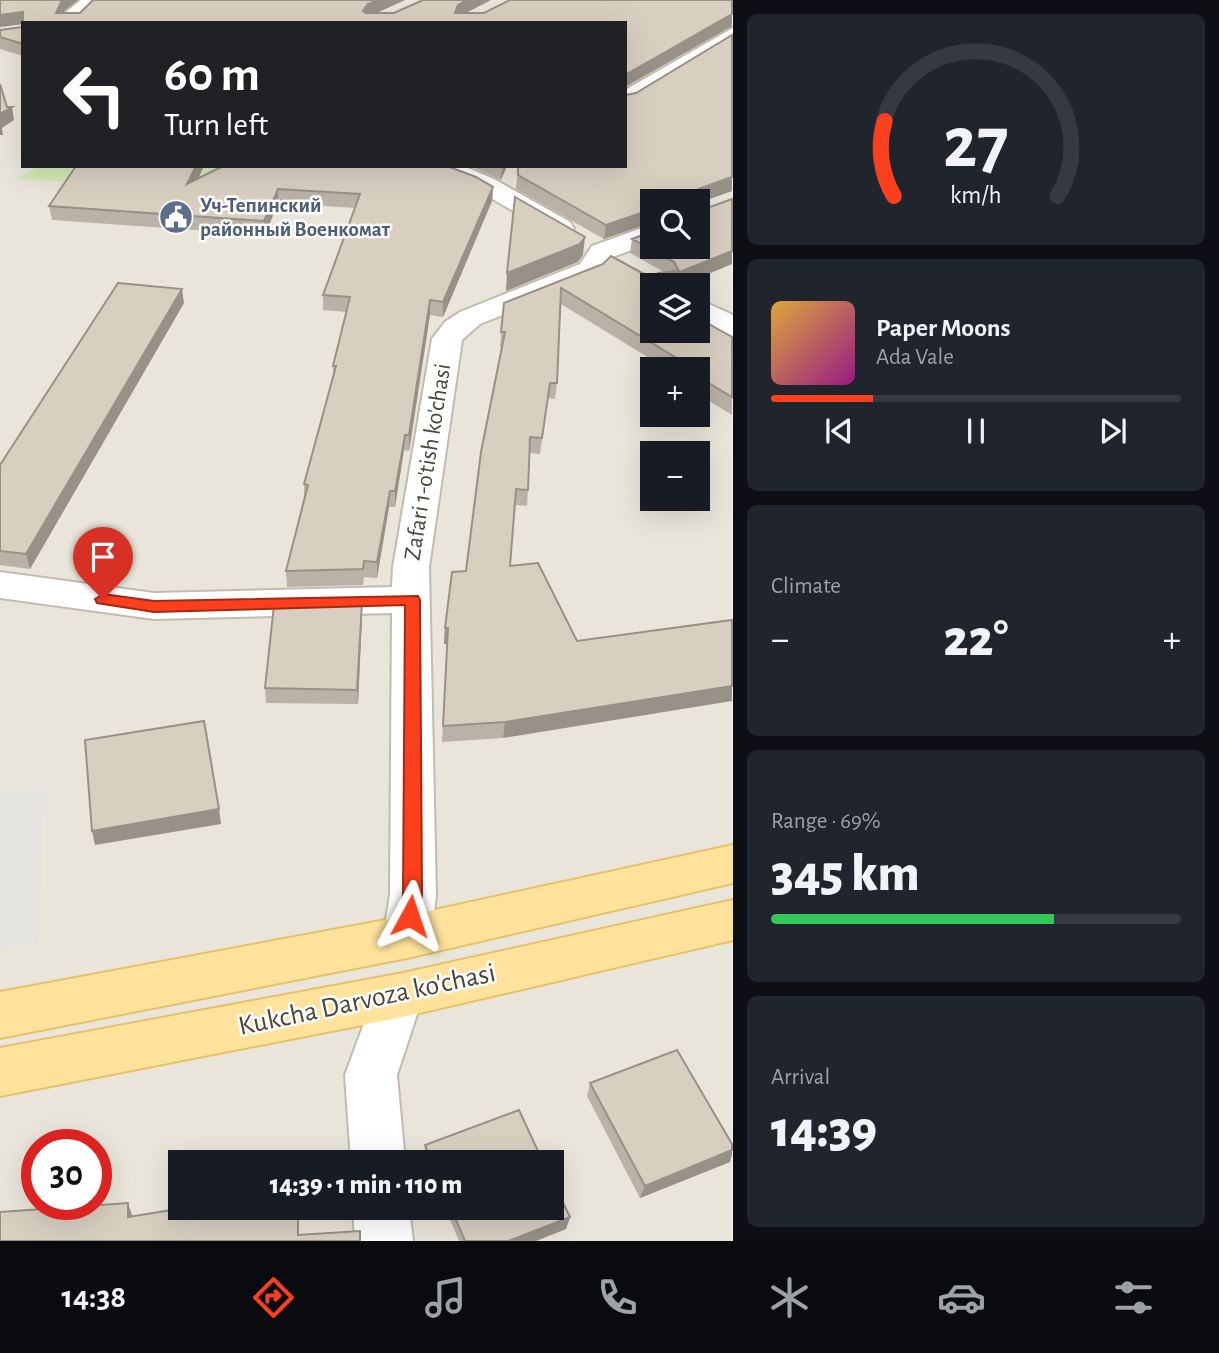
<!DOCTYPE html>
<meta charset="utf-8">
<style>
:root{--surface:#171b24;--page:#20242c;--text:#f1f3f6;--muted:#9ea1a6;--line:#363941;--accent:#fc3f1d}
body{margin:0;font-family:"Alegreya Sans",sans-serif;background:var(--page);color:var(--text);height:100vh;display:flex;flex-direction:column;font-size:26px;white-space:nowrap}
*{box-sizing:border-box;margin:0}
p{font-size:23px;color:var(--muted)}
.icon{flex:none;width:38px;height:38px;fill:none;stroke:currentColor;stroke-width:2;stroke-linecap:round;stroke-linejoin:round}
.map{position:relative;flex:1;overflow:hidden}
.details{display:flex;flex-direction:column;gap:14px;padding:14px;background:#0d0f14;width:486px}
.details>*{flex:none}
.guide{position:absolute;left:21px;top:21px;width:606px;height:147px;border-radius:0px;box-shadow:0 7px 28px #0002;background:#202124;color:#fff;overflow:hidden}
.tools{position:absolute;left:640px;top:189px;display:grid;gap:14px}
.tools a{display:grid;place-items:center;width:70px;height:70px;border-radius:0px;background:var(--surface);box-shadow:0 7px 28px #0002;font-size:35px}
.speed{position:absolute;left:21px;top:1129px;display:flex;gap:14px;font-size:35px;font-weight:700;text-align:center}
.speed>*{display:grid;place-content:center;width:91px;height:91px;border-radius:50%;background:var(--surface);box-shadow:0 7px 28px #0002;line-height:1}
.speed .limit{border:10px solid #d22;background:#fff;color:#111}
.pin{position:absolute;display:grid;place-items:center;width:60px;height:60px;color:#fff;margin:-72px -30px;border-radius:50% 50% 50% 0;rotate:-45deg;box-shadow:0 0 7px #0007}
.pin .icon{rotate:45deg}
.me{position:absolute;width:77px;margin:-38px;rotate:5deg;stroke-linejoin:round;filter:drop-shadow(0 0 5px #0008)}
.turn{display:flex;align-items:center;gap:24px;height:147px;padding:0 28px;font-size:32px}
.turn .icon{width:91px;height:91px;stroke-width:2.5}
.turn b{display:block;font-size:49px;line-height:60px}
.big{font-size:52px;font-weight:800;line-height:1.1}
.details .card{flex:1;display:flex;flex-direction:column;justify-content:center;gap:10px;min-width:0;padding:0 24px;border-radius:10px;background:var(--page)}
.details .dial{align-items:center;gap:0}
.dial svg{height:182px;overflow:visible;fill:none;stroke:var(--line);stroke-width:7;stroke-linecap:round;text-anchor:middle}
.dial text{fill:var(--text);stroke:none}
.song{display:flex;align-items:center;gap:21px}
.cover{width:84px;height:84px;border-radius:10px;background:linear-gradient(135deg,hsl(40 70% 55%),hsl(310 70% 35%))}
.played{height:7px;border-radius:4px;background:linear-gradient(90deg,var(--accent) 25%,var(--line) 25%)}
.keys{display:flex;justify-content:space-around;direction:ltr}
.heat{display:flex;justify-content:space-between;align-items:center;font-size:38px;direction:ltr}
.charge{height:10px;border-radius:5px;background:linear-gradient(90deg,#34c759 69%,var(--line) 0)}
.trip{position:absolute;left:168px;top:1150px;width:396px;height:70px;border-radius:0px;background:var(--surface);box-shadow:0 7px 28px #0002;font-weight:800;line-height:70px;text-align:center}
.menu{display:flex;height:112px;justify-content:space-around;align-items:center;background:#090b0e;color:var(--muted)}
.menu .icon{width:49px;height:49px}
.menu .current{color:var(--accent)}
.menu b{font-size:32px;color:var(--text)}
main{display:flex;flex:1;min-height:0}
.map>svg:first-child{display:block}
.residential{fill:#eae5da;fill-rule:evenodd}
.green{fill:#d2eab5}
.parking{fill:#e5e3e0}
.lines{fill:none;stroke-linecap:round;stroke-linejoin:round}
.minor-casing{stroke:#c2bbae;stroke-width:4}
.primary-casing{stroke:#e6c16a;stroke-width:4}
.minor{fill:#fff;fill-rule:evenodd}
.primary{fill:#ffe39c;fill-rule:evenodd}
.wall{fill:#bab2a6}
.shaded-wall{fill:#979187}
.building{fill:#d8cfc1;stroke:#979187;stroke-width:2}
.route{fill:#fc3f1d;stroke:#a42913;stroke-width:2}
.labels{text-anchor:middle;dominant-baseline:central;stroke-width:5;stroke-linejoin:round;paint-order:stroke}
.far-service-label{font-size:21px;font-weight:bold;fill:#4e5e75;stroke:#fff;text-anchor:start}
.street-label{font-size:24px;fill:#4b4439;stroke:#fff}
.near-street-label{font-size:28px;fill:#4b4439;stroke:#fff}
</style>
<main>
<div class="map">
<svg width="733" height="1241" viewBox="0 0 733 1241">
<rect width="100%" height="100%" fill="#f6f3ec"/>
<path class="residential" d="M0,0h732v1241h-732zM23,23h602v143h-602zM653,201h45v46h-45zM653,285h45v46h-45zM653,369h45v46h-45zM653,453h45v46h-45zM37,1144h59v60h-59zM180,1162h371v46h-371z"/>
<path class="green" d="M39,166h194l-8,25 -210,-12z"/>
<path class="parking" d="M44,788l-5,155 -39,5v-155z"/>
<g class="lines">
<g class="minor-casing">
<path id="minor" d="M81,0h23l-24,23h-20l7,-12z
M733,28v15l-100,61 -8,2v-16z
M428,166h35l31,13 76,43 4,6 -4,6 -9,2 -9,-2 -76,-45 -45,-18z
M653,224v18l-40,15 -13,19 -120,48 -18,16 -33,227 7,328 -5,42 -7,15 -17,6 -17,-6 -7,-15 7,-42 2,-282 -238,6 -154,-21v-26l154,21 238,-6 1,-20 39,-228 13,-17 15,-10 120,-48 12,-18z
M698,299l35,16v21l-35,-16z
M398,974l18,6 7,16 -26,79 8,87h-54l-6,-87 35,-95z
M353,1208h56l4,33h-58z"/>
</g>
<g class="primary-casing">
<path id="primary" d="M733,845v38l-326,75 -407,80v-46l407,-76z
M733,900v40l-335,78 -398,78v-48l398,-74z"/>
</g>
<use href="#minor" class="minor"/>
<use href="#primary" class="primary"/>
</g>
<path class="wall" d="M0,0h78l-13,10 -2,3 342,-13 -30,13h19l29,-13h68l-26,13h19l248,-13v26l-107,61v8l11,-2 96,-58v156l-34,12 -45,-2 -49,38 -88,-50 2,-23 107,-143 -602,1 -23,3z
M23,27v29l-23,-7v-19z
M76,166h128l-6,13 295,8 -1,14 -49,116 -13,-2 -21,136 -5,-1 -9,57h-6l-12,71 -13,-1 -1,8 -76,2 -1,-16 18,-74v-13l29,-108v-10l14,-54 -24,-2v-15l32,-87 -77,-5 -13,32 -213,-15 -3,-14z
M470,166h37l-6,14z
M732,199v65l-51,21h-28v46l79,6v78l-34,-21v-25h-31l-106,-65 -4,79 -2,16 -7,-1 -8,56 -10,-1 -3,53 -12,-1 -5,61 28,-3 -35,175 -61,4 5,-98h-3l1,-16 21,-57 36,-224h-2l4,-44 99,-39 52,16 9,-8 -34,-19 2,-14 70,-29z
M184,303l-154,266 -30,-4v-100z
M362,616l-4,88 -92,-1 -1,-15z
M590,1083l140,79 -90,36 -53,-102z
M425,1145l118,17h-117l-2,-4z
M445,1208h106l19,9 -4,12 -30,12h-77z"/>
<path class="shaded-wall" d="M62,0h16l-13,10 -6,13 -3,-10z
M378,0h27l-37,17 -5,-6 5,-7z
M467,0h24l-33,17 -3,-4 3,-8z
M23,12v12l-23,3v-12z
M732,14v12l-107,61v-12z
M12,107l2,13 -12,8 1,7h-3v-21z
M196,166h8l-15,32 -2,-14z
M502,166h5l-6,14z
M732,177v14l-34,12v-14z
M493,187l-1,14 -49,116v-15z
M278,189v14l-13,32 -1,-14z
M653,209v13l-49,17 2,-14z
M585,237l-2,18 -5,7 -72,29 1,-18z
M732,251v13l-51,21h-28v12l-11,-10z
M182,289l2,14 -154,266 -4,-15z
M430,300v15l-21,136v-16z
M405,435l-1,15 -9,57v-16z
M390,491l-1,16 -12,71v-16z
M362,602v14l-4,88 -1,-14z
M445,628h3l-1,16h-3z
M732,686v15l-229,37 2,-16z
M219,809l2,15 -126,21 -3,-14z
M732,1150v5l-2,7 -90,36 5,-12z
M128,1203l6,18 -6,-4z
M570,1217l-4,12 -30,12h-28z"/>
<path class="building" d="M0,0h62l-6,13h24l13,-13h285l-10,4 -5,7 3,2h28l29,-13h44l-9,5 -3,8h29l26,-13h222v14l-107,61v20l11,-2 96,-58v142l-34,12v12h-45v8l-47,16 -88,-50v-9h107v-143h-602v-11l-23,3z
M23,27v17l-23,-7v-7z
M0,84l7,23h5l-12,7z
M76,166h120l-9,18 36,-18h224l29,11 17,10 -50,115 -13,-2 -21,135h-4l-10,56h-5l-13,71 -13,-1 -1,8 -77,2 22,-86 -4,-1 32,-118h-3l17,-69 -27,-2 37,-101 -82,-5 -14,32 -215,-15z
M515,197l70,40 -5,7 -73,29z
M732,199v52l-90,36 11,6v38h45v-13l34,19v60l-32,-19 5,-3 -7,-4v-2h-3l-134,-81 -4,95h-7l-8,55 -12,-1 -2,53 -12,-1 -6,77 28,-3 39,78 155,-21v66l-227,36 -62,4 5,-98h-3l7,-56 14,-1 15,-119 24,-120h-4l3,-29 99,-39 8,-8 44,24 3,-7 21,-2 -5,-9 -42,-23 21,-8v16h45v-39l4,2z
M118,283l64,6 -156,265 -26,-3v-86z
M362,602l-5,88 -92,-2 9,-83z
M204,721l15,88 -127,22 -7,-91z
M677,1050l55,94v6l-87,36 -55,-103z
M519,1110l24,52h-111l-7,-17z
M551,1178l19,39 -62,24h-43l-14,-33h100z
M128,1203v14l56,-9h114v27l62,-4v10h-360v-29z"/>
<path class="route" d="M103,594l51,7 264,-5 2,4 2,295 -5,27 -7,2 -7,-2 -3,-6 3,-21 2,-290 -251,7 -57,-9 -2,-4z"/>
<defs>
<g id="civic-disc" transform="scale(1.75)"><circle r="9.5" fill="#5c6f8a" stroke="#fff"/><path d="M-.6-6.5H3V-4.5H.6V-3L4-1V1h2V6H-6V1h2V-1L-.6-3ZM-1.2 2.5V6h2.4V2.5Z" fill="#fff"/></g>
</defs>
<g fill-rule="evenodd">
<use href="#civic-disc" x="176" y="217"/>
</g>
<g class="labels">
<g class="far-service-label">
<text x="200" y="205">Уч-Тепинский<tspan x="200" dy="24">районный Военкомат</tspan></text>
</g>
<g class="street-label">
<text transform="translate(428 462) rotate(-81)">Zafari 1-o'tish ko'chasi</text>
</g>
<g class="near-street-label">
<text transform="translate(367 1000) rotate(-12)">Kukcha Darvoza ko'chasi</text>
</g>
</g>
</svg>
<div class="tools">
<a><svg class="icon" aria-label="search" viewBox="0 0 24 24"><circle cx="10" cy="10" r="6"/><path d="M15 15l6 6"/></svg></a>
<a><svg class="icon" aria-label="layers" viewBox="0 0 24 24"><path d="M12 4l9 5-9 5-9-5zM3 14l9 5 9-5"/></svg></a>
<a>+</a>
<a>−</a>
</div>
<div class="speed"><div class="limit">30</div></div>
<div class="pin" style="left:103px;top:599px;background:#d93025"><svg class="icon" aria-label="arrive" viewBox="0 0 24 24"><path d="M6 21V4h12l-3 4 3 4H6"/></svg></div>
<svg class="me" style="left:410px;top:916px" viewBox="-20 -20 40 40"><path d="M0-17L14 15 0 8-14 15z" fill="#fc3f1d" stroke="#fff" stroke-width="4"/></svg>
<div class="trip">14:39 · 1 min · 110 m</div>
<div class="guide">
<div class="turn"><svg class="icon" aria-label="left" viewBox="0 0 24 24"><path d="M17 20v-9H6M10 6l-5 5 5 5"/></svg><div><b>60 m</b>Turn left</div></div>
</div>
</div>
<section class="details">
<div class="card dial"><svg viewBox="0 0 100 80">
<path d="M14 69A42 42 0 1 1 86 69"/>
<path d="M14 69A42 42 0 0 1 10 36" stroke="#fc3f1d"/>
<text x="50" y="56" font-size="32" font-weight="700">27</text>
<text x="50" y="72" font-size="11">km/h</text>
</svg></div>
<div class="card">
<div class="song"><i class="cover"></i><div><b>Paper Moons</b><p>Ada Vale</p></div></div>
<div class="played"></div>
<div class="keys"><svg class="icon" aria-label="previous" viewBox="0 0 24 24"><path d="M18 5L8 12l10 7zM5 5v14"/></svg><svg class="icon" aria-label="pause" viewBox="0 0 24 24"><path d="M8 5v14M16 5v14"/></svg><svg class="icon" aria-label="next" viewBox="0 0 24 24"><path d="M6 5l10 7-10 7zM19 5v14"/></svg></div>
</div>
<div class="card"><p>Climate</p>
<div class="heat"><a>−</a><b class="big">22°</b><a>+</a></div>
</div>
<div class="card"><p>Range · 69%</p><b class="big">345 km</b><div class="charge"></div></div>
<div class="card"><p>Arrival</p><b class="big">14:39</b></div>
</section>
</main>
<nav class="menu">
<b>14:38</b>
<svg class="icon current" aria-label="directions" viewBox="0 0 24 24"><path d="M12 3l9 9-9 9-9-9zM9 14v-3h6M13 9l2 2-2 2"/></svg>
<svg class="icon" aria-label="music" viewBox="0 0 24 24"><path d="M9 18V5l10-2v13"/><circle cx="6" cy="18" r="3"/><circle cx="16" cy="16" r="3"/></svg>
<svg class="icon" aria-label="phone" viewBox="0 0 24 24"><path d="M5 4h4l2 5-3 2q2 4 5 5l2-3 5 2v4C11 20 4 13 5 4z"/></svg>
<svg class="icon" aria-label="climate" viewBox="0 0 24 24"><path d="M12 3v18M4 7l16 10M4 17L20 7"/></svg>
<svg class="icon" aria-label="car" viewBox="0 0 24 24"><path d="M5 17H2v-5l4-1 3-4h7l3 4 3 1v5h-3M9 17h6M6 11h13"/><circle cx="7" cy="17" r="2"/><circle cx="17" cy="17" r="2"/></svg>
<svg class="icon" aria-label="filters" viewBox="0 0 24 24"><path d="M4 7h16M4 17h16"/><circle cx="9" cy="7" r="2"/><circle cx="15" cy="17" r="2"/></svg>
</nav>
